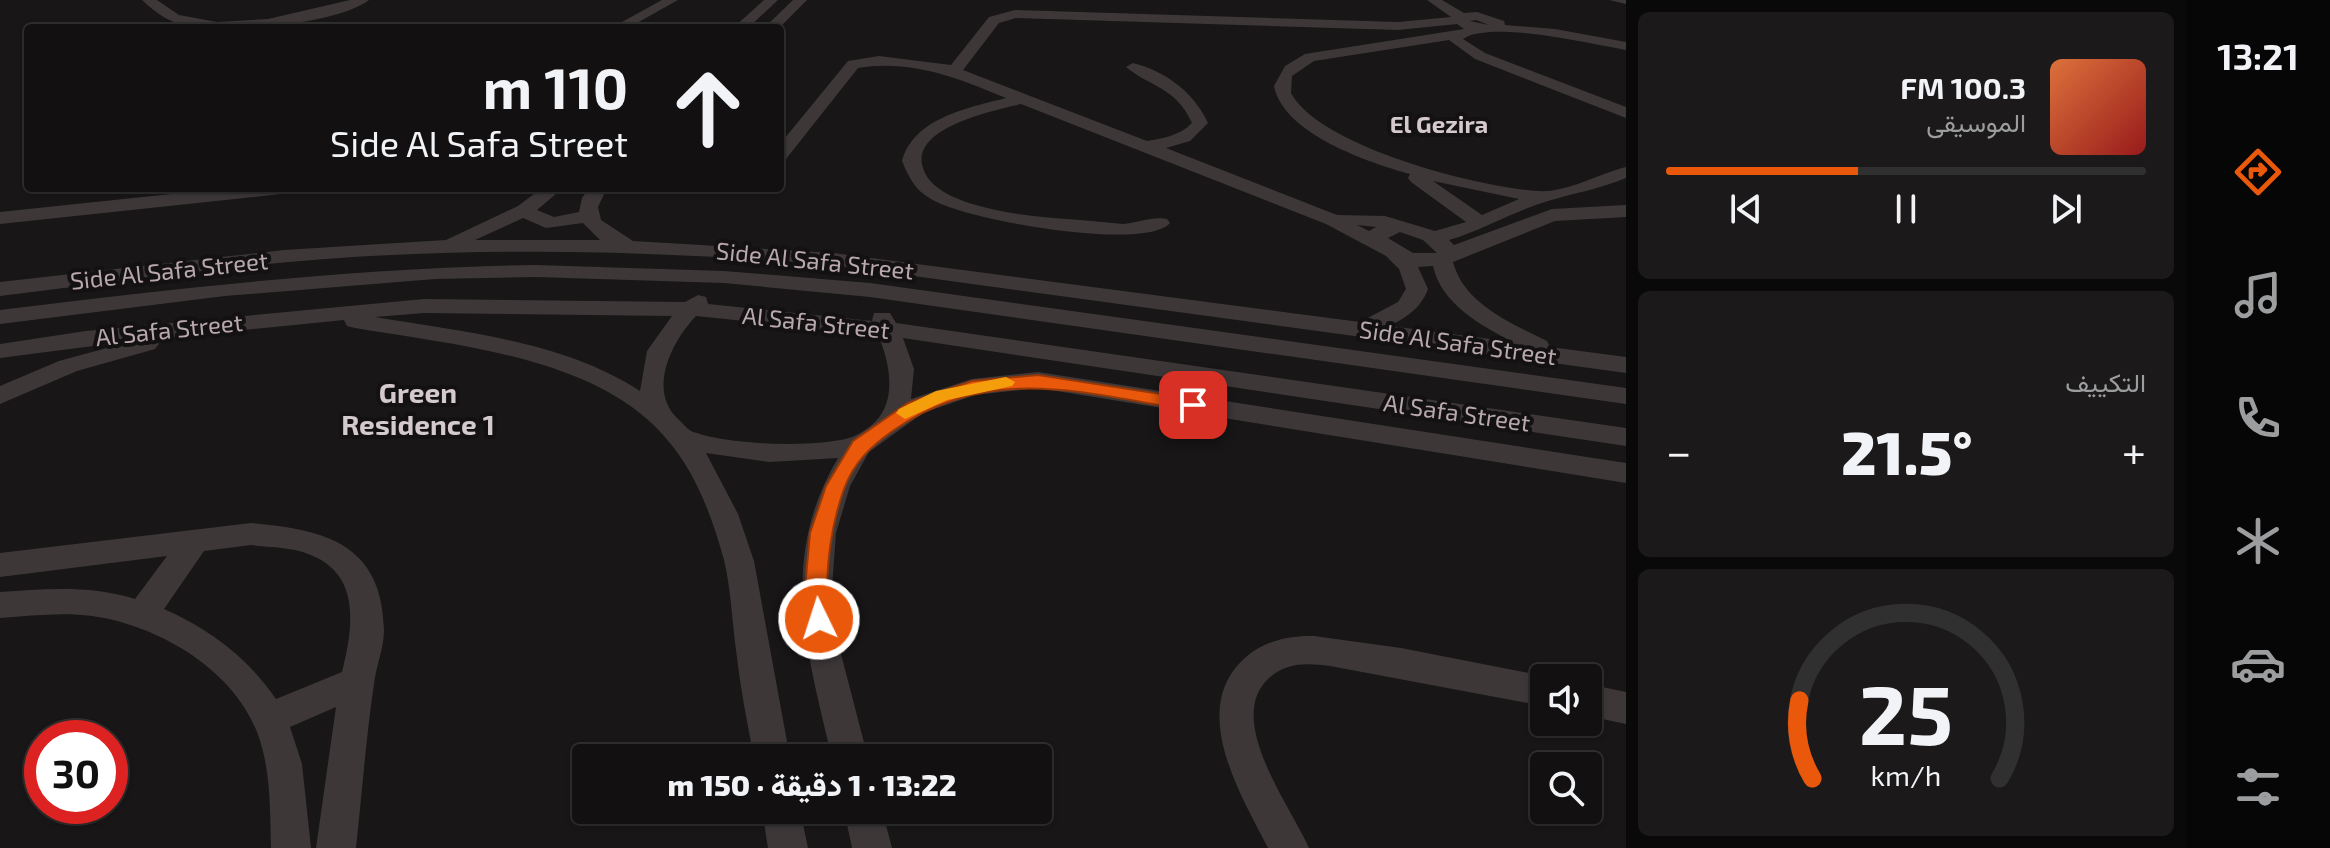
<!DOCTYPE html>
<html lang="ar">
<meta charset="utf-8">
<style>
:root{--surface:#121010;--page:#1b1919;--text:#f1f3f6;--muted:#9c9d9f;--line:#313030;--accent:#ea580c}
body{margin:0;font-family:"Exo 2",Vazirmatn,sans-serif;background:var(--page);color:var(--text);direction:rtl;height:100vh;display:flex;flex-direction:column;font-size:30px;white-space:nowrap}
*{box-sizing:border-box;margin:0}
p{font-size:26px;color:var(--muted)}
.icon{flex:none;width:44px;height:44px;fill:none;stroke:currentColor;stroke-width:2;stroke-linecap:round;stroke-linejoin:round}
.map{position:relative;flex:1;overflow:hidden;direction:ltr}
.details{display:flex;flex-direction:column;gap:12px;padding:12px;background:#0a0909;width:560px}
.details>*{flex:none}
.top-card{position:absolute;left:24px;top:24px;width:760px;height:168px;border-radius:8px;box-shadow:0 2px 6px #0004,0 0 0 2px var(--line);direction:rtl;background:#121010;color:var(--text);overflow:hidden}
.fabs{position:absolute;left:1530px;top:664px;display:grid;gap:16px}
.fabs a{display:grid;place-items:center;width:72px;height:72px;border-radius:8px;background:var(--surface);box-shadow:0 2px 6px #0004,0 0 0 2px var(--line);font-size:40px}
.speed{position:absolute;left:24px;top:720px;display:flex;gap:16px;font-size:40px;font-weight:700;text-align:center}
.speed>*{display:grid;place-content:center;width:104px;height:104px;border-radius:50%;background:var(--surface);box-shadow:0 2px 6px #0004,0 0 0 2px var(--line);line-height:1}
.speed .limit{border:12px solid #d22;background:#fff;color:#111}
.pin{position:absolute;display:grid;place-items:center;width:68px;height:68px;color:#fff;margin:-34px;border-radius:16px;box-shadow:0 4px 12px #0006}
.me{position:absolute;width:88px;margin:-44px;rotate:356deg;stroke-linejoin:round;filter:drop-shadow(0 0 6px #0008)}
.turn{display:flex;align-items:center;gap:28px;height:168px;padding:0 24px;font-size:36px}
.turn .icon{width:104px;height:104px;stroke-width:2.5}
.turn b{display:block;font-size:56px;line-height:68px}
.big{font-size:60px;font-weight:800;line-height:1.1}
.details .tile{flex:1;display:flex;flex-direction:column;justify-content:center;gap:12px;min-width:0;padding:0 28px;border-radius:12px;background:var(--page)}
.details .dial{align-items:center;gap:0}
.dial svg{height:208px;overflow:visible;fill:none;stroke:var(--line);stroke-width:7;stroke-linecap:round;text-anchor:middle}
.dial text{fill:var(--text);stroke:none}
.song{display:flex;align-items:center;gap:24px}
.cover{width:96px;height:96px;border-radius:12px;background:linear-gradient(135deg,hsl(20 70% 55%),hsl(0 70% 35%))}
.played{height:8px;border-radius:4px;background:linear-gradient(90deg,var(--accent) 40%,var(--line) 40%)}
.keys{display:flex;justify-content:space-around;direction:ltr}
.heat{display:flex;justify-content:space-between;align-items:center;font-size:44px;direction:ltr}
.trip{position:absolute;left:572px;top:744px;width:480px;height:80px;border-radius:8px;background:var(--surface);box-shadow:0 2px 6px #0004,0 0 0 2px var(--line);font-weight:800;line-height:80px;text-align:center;direction:rtl}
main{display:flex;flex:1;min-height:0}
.dock{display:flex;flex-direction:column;width:144px;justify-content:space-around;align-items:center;background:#070606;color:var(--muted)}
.dock .icon{width:56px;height:56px}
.dock .selected{color:var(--accent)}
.dock b{font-size:36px;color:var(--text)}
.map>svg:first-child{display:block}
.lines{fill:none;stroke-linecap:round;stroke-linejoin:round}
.street{fill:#3d3738;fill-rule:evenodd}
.route{fill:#ea580c;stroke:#983908;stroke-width:2}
.slow{fill:#f59e0b}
.labels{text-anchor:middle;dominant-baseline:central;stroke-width:8;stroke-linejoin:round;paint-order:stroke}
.far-quarter-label{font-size:24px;font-weight:bold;fill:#d4c9cd;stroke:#131111}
.street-label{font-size:24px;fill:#b8a8ae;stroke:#131111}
.quarter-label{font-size:28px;font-weight:bold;fill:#d4c9cd;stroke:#131111}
</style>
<main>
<nav class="dock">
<b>13:21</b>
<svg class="icon selected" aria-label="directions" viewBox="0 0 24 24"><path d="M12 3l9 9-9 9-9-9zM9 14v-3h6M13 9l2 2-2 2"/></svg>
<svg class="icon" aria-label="music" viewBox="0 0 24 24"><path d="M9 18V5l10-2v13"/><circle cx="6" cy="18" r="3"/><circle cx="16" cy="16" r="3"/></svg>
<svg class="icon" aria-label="phone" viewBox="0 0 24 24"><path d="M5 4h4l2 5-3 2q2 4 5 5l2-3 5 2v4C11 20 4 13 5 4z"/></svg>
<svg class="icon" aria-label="climate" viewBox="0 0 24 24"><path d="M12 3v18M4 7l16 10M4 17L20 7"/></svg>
<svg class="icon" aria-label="car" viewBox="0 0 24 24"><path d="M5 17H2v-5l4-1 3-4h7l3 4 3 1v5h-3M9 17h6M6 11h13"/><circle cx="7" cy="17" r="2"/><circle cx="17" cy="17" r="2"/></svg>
<svg class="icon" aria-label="filters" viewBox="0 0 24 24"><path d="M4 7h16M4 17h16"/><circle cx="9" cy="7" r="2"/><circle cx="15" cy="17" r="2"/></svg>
</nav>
<section class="details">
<div class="tile">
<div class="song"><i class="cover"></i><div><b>100.3 FM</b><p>الموسيقى</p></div></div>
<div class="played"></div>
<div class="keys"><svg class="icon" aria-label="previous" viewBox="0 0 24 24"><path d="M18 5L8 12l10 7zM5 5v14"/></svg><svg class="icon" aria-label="pause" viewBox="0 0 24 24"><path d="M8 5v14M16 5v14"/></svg><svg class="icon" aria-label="next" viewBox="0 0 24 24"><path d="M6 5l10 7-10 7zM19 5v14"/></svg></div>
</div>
<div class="tile"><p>التكييف</p>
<div class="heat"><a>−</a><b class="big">21.5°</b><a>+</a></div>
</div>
<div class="tile dial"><svg viewBox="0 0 100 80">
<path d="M14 69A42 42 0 1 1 86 69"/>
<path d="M14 69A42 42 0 0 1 9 39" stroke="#ea580c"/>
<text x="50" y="56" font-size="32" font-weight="700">25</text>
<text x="50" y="72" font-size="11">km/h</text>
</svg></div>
</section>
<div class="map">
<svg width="1626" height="848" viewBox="0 0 1626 848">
<rect width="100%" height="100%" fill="#181616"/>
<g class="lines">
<path class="street" d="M142,0h15l22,15 38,7 51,-3 82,-19h19c-29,23 -136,33 -174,28 -21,-3 -39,-14 -53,-28z
M662,0h16l-50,28h-17z
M764,0h14l-30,28h-15z
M793,0h14l-28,28h-15z
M1427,0h15l22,13 13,-1 27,9 1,4 50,4 71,13v8c-35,-6 -135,-30 -163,-11l22,14 141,54v11l-151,-59 -26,-19 -135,21 -22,15 -1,17c29,54 187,94 246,98 30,2 61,-17 89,-24v11c-26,11 -52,15 -78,23 -34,10 -65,29 -99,39l5,5 98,-36 74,-4v12l-71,4 -102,41c11,42 58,61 94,79l3,6 76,10v16l-793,-108c-147,-12 -294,-17 -442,-10 -131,6 -261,25 -391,41v-14l284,-32 162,-10 72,-34 24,-18h21l-26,22 17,7 25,-5 3,-14 7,-10h18l-9,19 3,13 32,21 200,12 527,69 38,-20 8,-13 -7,-20 -13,-13 -60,-32 -305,-120c-29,7 -118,25 -96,69 8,17 33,27 51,32 47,14 99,13 147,19 14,-1 31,-8 44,-5l3,4c-25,29 -206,-3 -239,-24 -16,-9 -22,-21 -29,-38 12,-43 65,-53 104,-63 -48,-20 -95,-39 -148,-30l-72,91 -6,1v-16l68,-83 31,-5 72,9 38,-48 26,-7 383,12 53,-5zM1016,18l382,12 59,-6 7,5 -159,25 -20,12 -11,20c9,48 96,77 136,88l-2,4 3,4 55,40 -31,9 -50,-15 -48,-1 -171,-67 24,-7 18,-18c-14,-31 -43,-52 -75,-60l-7,4c24,20 50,20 66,56 -13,13 -28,15 -45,18l-184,-71 36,-47zM1476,20l13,5 -19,-4zM1433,181l86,18 -37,16zM523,218l23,10 37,-5 17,17h-125zM1357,225l19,2 -7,4zM1400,232l23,8 14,13h-24l-25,-15zM1433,266c8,38 49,60 80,76l-123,-16c17,-9 31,-18 38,-37l-10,-22z
M1609,0h17v4z
M228,188h62l-9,6 -281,30v-12z
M536,265l188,6 146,12 756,105v16l-756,-107 -146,-14 -188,-6 -101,2 -210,17 -225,28v-14c178,-22 356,-42 536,-45z
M698,295l8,2 2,7 164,17 2,-8h16l6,10 730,105v18l-723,-108 11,31 -3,30 61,-20 66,-7 588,91v20l-588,-95 -63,7 -52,18 -54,39 -19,34 -14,47 -4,55 8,62 28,108h-36c-25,-106 -54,-199 6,-300l-69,4 -63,-9 32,61 16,47 36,197h-36c-7,-36 -14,-72 -18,-108 -4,-30 -5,-60 -12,-90 -12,-44 -29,-90 -60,-124 -70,-80 -211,-91 -309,-108l-8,-2 -3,-6 -190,19 5,5 -4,5 -78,22 -77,33v-18l59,-25 73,-20 -132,17v-14l86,-13 338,-32 261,3zM424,313l248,3 -25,35 -7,40c-76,-50 -177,-59 -265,-74zM696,316l182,19c11,25 20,64 -3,87 -6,6 -18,14 -26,16 -35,10 -124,7 -158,-7 -5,-3 -8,-8 -13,-12 -31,-29 -6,-78 18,-103z
M251,523c74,7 131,20 133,107 0,18 -8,36 -10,54 -8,54 -12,109 -18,164h-40l20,-141 -46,20 12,37 9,84h-40c-1,-38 0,-80 -14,-116 -25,-64 -100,-107 -165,-116 -31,-4 -61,0 -92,2v-26c46,-3 90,-7 135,7l32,-43 -167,21v-24zM251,545c14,2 30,2 44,5 66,15 60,70 47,122l-66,27c-29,-42 -65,-69 -112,-90l40,-58z
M1314,636l87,12 143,28 6,2h-6v28l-214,-40c-24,-3 -46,-4 -64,15 -39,42 25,126 43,167h-41c-27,-53 -81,-140 -22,-191 18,-16 44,-22 68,-21z
M1588,684l38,8v32l-38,-8z
M762,810h38l8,38h-40z
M844,810h38l10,38h-40z"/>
</g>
<path class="route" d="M1038,375l155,24 9,6 -9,6c-107,-17 -202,-49 -299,19 -23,16 -40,32 -50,59 -11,31 -16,62 -17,95 -1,14 7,29 0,42l-8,3 -8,-3 -6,-38 5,-55 16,-47 27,-45 55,-38 64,-22z"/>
<path class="slow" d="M1006,377l9,5 -3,4 -65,14 -42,19 -9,-6 3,-4 37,-18z"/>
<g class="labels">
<g class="far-quarter-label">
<text x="1439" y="123">El Gezira</text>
</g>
<g class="street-label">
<text transform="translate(815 260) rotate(6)">Side Al Safa Street</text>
<text transform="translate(169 270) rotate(-6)">Side Al Safa Street</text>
<text transform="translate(816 322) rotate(6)">Al Safa Street</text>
<text transform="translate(169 329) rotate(-6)">Al Safa Street</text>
<text transform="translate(1458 342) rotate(8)">Side Al Safa Street</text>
<text transform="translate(1457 412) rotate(8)">Al Safa Street</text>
</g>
<g class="quarter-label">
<text x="418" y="392">Green<tspan x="418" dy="32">Residence 1</tspan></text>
</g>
</g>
</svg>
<div class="fabs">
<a><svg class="icon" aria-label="sound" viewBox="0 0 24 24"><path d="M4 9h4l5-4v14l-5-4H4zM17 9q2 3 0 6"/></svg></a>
<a><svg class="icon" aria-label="search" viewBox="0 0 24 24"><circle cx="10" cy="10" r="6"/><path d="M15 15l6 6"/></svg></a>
</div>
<div class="speed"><div class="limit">30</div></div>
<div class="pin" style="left:1193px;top:405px;background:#d93025"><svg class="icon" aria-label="arrive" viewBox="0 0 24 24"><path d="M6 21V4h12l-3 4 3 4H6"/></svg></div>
<svg class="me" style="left:819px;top:619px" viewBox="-20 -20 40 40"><circle r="17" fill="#ea580c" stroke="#fff" stroke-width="3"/><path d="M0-11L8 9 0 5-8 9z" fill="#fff"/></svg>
<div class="trip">13:22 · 1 دقيقة · 150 m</div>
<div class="top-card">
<div class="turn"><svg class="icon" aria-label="ahead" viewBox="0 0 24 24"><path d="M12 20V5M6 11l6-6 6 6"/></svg><div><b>110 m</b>Side Al Safa Street</div></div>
</div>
</div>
</main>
